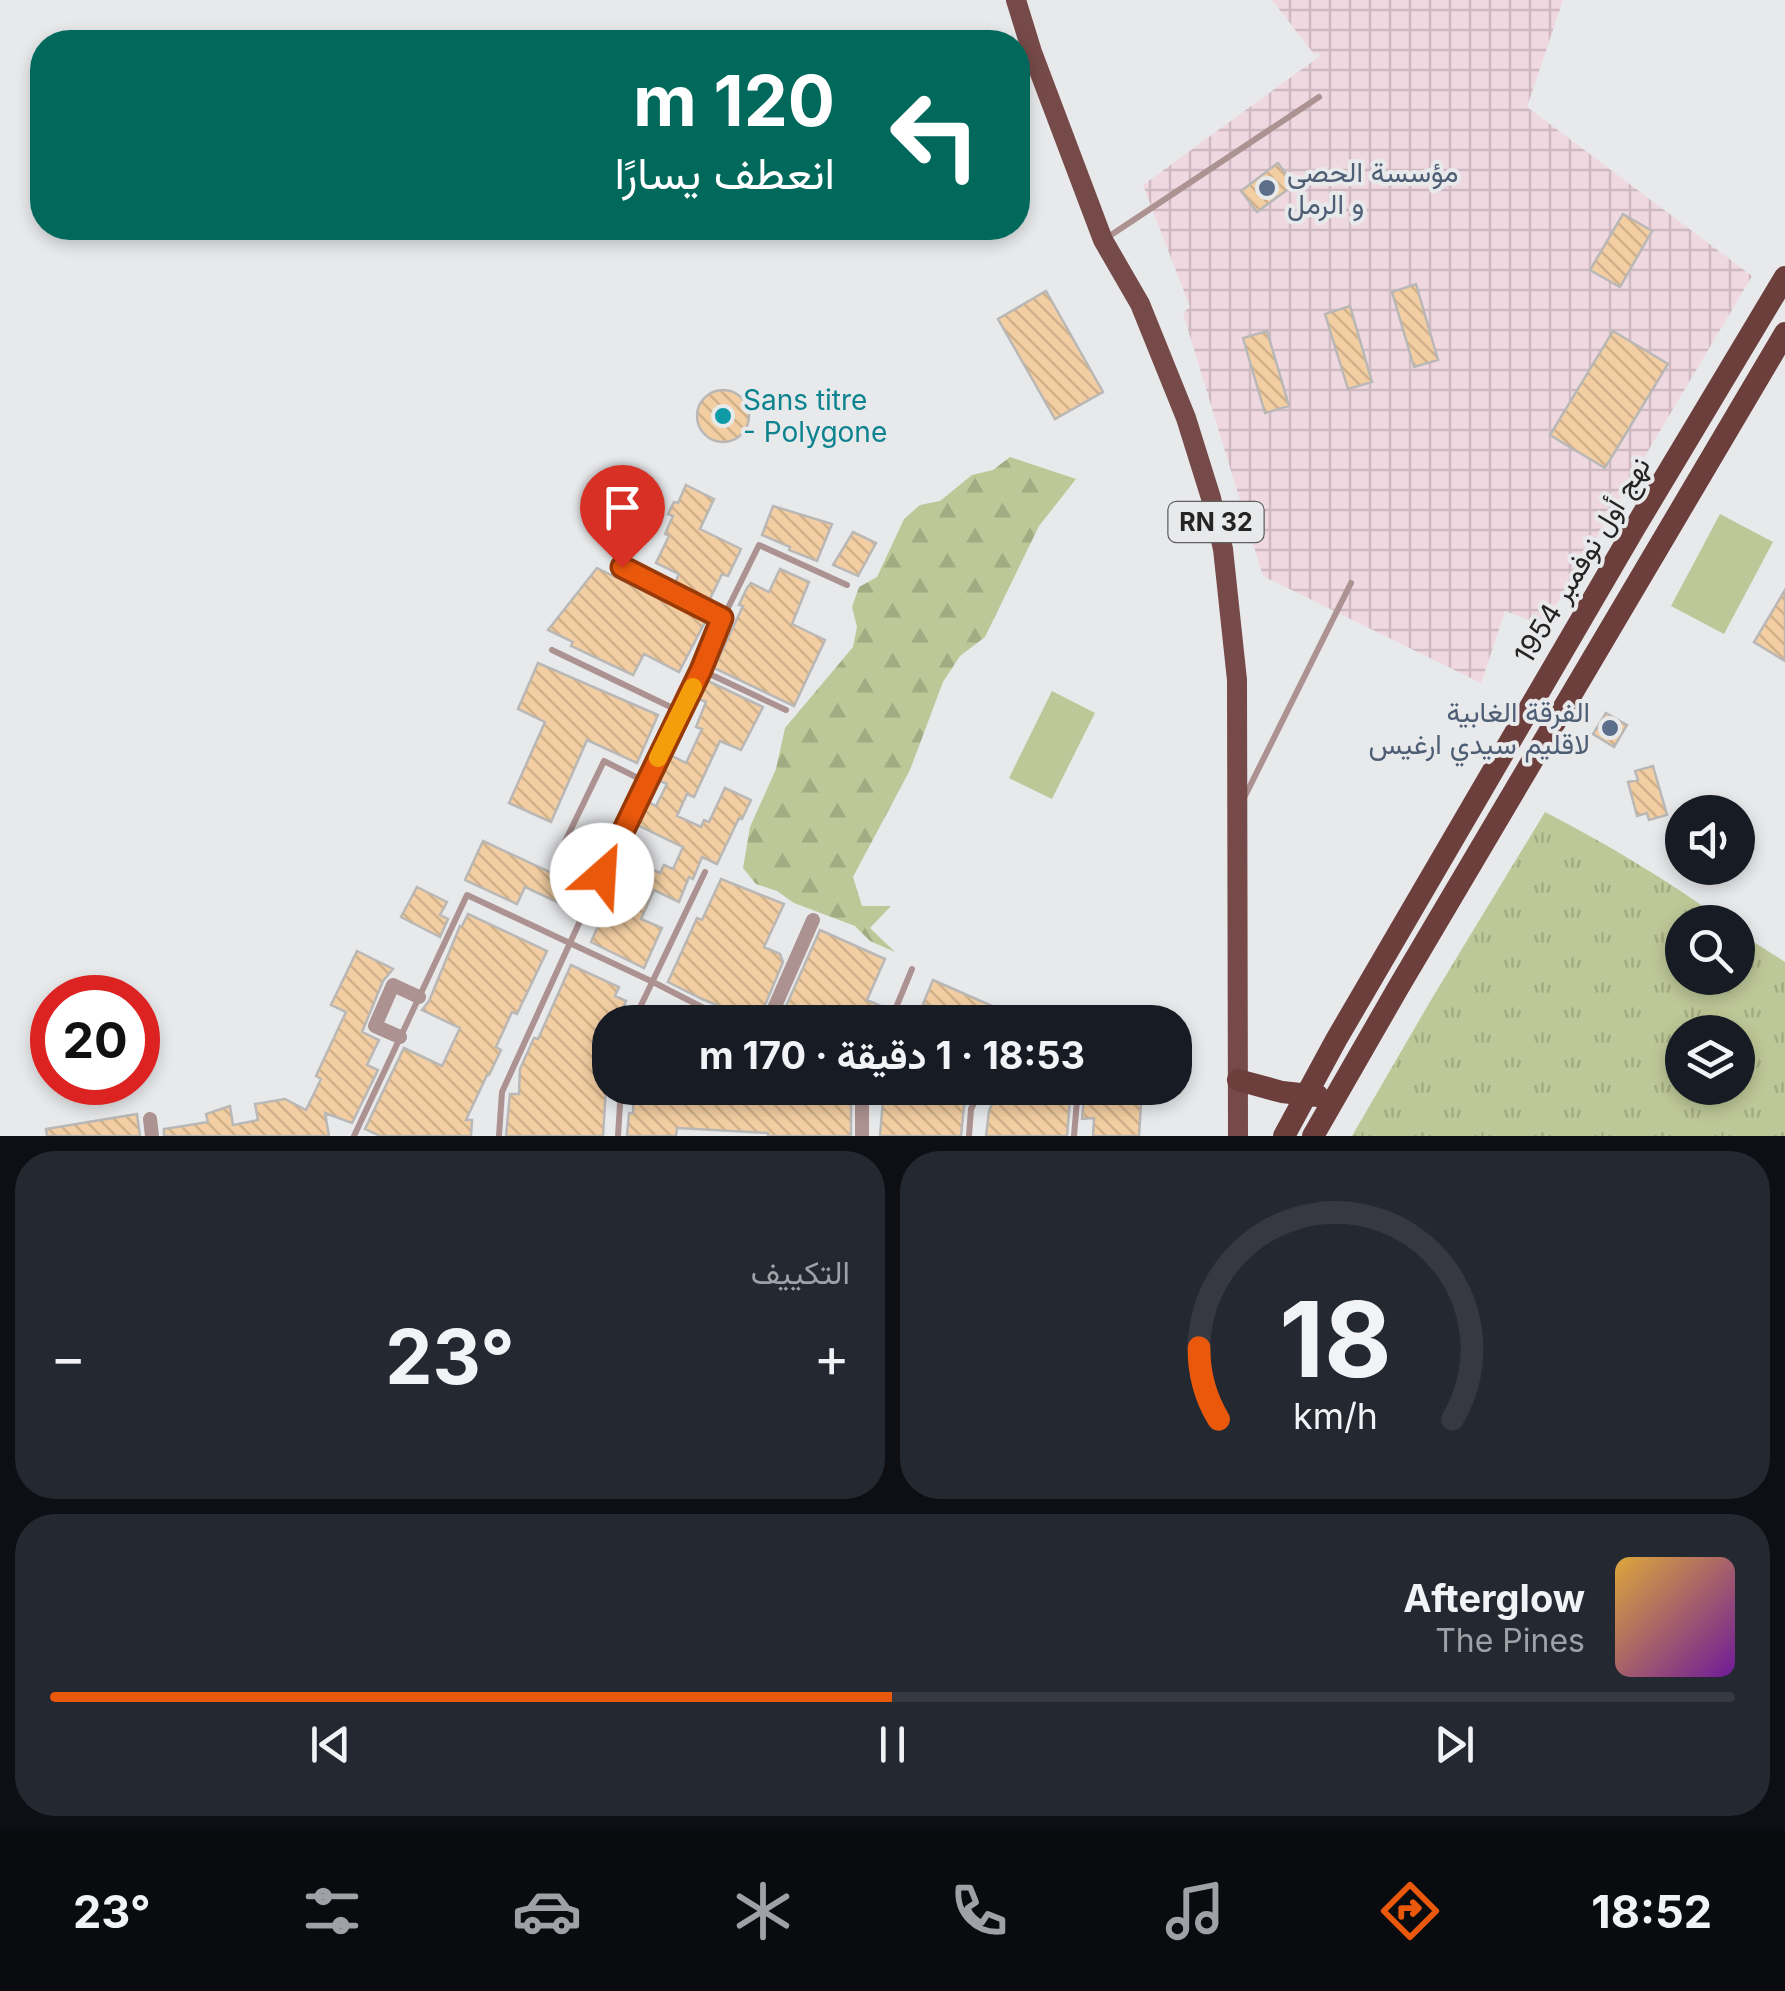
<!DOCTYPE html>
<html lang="ar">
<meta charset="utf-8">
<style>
:root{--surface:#171b24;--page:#242831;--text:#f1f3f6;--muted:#9ea1a6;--line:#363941;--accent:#ea580c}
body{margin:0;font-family:Inter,Vazirmatn,sans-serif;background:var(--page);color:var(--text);direction:rtl;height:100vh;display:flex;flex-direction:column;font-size:38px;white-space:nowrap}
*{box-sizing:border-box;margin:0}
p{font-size:32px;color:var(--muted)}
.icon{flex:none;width:55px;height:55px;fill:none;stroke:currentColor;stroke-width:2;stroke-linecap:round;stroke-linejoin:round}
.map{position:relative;height:1136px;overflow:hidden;direction:ltr}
.sheet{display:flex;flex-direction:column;gap:15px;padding:15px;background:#0d0f14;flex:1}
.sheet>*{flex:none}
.hud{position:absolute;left:30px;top:30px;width:1000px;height:210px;border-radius:40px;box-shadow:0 5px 15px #0003;direction:rtl;background:#00695c;color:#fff;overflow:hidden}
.fabs{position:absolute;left:1665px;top:795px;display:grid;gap:20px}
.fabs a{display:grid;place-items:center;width:90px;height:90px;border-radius:50%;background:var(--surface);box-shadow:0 5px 15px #0003;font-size:50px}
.speed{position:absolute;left:30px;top:975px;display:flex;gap:20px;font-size:50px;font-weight:700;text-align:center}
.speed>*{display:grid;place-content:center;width:130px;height:130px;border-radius:50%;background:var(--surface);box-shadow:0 5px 15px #0003;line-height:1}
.speed .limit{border:15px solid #d22;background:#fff;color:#111}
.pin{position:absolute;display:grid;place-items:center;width:85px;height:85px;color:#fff;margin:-102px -42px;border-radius:50% 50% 50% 0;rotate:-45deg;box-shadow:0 0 10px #0007}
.pin .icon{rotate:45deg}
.me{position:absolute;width:110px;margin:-55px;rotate:26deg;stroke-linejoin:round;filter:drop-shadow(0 0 8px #0008)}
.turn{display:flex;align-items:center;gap:35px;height:210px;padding:0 30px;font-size:45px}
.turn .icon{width:130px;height:130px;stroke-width:2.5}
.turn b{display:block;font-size:70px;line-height:85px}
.big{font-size:75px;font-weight:700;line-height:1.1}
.sheet .widget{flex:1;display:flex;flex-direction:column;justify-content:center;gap:15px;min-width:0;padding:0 35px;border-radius:40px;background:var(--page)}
.sheet .dial{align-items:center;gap:0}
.dial svg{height:260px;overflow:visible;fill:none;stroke:var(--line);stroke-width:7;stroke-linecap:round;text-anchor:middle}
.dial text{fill:var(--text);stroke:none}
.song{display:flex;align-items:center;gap:30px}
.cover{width:120px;height:120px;border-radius:15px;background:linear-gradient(135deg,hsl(40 70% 55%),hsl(280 70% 35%))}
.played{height:10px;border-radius:5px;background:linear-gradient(90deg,var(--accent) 50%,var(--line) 50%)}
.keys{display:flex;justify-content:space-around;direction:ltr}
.heat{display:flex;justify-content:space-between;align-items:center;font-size:55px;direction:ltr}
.sheet .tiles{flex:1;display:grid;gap:15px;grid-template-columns:1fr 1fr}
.widget:last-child{grid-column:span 2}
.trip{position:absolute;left:592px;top:1005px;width:600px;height:100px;border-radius:40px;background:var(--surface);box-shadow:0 5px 15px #0003;font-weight:700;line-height:100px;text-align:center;direction:rtl}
.tab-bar{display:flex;height:160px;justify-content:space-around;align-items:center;background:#090b0e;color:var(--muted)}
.tab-bar .icon{width:70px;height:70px}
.tab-bar .current{color:var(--accent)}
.tab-bar b{font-size:45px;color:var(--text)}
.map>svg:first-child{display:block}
.industrial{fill:url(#industrial-grid)}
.grass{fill:url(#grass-tufts);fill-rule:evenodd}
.forest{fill:url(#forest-firs)}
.pitch{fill:#bec797}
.building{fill:url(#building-back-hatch);stroke:#b9b8b6;stroke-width:2.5}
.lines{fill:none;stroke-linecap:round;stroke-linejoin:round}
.service{stroke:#ac9290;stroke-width:6}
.minor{stroke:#ac9290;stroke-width:14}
.primary{stroke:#764a48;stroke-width:20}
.trunk{stroke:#6c3e3c;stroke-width:22}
.route-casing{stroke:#983908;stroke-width:25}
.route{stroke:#ea580c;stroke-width:18}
.slow{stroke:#f59e0b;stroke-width:18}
.service-dot{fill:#5c6f8a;stroke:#e8e9eb;stroke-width:4}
.culture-dot{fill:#0f9aa8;stroke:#e8e9eb;stroke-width:4}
.labels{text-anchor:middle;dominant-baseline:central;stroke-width:8;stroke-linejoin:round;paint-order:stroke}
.shield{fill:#e8e9eb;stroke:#5f5f60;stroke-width:2.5}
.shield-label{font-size:25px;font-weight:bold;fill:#242425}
.service-label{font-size:28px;fill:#4e5e75;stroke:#e8e9eb;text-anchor:start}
.culture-label{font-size:28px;fill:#0d838f;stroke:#e8e9eb;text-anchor:start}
.street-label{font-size:28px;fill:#242425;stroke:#e8e9eb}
</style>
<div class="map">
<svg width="1785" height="1136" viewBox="0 0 1785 1136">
<defs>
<pattern id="industrial-grid" width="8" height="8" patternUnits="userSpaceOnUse" patternTransform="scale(2.5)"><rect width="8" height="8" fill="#f0d8e1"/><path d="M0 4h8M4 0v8" fill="none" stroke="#ceb9c1"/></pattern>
<pattern id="grass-tufts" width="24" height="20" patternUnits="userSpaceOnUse" patternTransform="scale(2.5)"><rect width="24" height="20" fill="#bec797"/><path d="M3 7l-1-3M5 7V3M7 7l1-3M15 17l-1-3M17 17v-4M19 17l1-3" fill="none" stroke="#a3ab82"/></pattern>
<pattern id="forest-firs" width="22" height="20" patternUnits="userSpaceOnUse" patternTransform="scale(2.5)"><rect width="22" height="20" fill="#bec797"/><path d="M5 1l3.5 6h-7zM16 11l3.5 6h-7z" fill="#a3ab82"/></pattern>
<pattern id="building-back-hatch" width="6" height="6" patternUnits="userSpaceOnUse" patternTransform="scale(2.5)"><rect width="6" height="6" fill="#f3cea2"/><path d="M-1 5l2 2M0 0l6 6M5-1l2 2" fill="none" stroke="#d0b18b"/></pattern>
</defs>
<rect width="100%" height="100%" fill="#e8e9eb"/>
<path class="industrial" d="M1272,0h291l-36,107 225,169 -208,350 -39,-15 -24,72 -218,-107 -80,-263 7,-6 -47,-122 177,-129 -3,-4 -3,2z"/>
<path class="grass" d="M1545,812c62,32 124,69 180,110h-43v56h56v-46l47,30v174h-433l79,-136zM1682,1032h56v56h-56z"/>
<path class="forest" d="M1010,457l66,22 -37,47 -54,111 -25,19 -17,26 -33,88 -57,107 9,29h29l-21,22 25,24 -25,-11 -15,-15 -61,-23 -17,-12 -21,-7 -13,-16 7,-41 26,-58 9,-41 68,-81 4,-20 -5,-20 7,-20 18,-10 27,-58 16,-14 20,-4 32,-26 21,-5z"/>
<path class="pitch" d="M1720,514l53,28 -49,92 -53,-28z
M1052,691l43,22 -43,86 -43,-21z"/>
<path class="building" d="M1278,163l16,22 -37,27 -16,-21z
M1623,214l29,17 -32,56 -30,-17z
M1416,284l22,76 -24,7 -22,-75z
M1046,291l57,101 -48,27 -57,-100z
M1350,306l22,76 -24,7 -23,-75z
M1267,331l22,75 -24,7 -22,-75z
M1613,331l55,33 -63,104 -55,-33z
M697 416a26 26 0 1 1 52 0a26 26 0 1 1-52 0Z
M686,485l28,14 -14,30 41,20 -13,27 -6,-2 -14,29 -34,-17 5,-12 -23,-11 13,-27 -4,-2 8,-18 -5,-2 6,-12 4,1z
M773,506l59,18 -15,37 -28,-11 1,-3 -28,-12z
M853,532l23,11 -18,33 -25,-11z
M597,568l69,34 2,-4 34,17 -2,4 5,3 -26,50 -35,-18 -11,21 -62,-29 2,-4 -25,-12z
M780,569l29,13 -17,42 33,16 -31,66 -80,-38 29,-62 -4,-1 8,-17 4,-5 18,9z
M1785,590v71l-31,-19z
M538,663l120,52 -21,48 -50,-23 -36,82 -42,-19 36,-81 -27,-13z
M708,681l55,26 -22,43 -21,-9 -26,56 -7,-3 -10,22 24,11 3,-7 5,2 16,-34 26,12 -9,19 -3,-1 -22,46 -15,-7 -9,22 -4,-2 -10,25 -25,-12 -13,29 21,9 -18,40 -53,-26 17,-38 -9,-4 20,-46 41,19 4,-8 9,4 10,-22 -46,-22 11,-23 8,4 11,-22 -7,-3 12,-25 14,7 16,-34 -6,-2 10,-25 -7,-3z
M1606,713l21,12 -13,22 -21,-13z
M1653,766l14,49 -18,5 -2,-7 -10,3 -9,-34 10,-2 -3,-9z
M483,841l95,44 -10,22 -43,-20 -8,17 -52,-24z
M721,879l63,25 -20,43 16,7 3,8 -25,60 -56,-23 -34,-17 29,-64 5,2z
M417,887l30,15 -7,13 8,4 -8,18 -39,-20z
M468,914l79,37 -30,63 -5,-2 -16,35 5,3 -12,25h-2l-21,45h6l-1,16h-91l-15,-7 39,-81 38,18 18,-38 -38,-18 7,-9 31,-75h2z
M820,930l65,29 -18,41 18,8 -6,14h-100z
M357,951l36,18 -10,12 -21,51 17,8 -12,25 11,5 -26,53 -27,-10 4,23h-165v-7l44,-7 -2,-8 24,-8 3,19 25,-5 -3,-16 30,-5 21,11 15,-31 -5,-3 30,-64 -15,-7z
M571,965l48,22 -4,9 11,5 -9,21h-7l-7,114h-97l4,-42h9l1,-25 14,-31 4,1z
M933,980l73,32 -5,10h-36l-42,-18z
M634,1088h196l21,9v39h-83v-3l-91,-5 -1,8h-49l2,-23h4z
M881,1088h91l-2,8 -6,10 -3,30h-81l3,-36h-4z
M999,1088h72l-4,48h-81l3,-25z
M1085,1088h57l-3,48h-46l1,-18 -12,1z
M137,1114l3,22h-93l-1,-7z"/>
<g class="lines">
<path class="service" d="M1108,237l211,-140
M622,567l101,51
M552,650l129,62
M701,670l85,40
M1245,796l106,-213
M601,875l-42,-21 45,-93 42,21
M633,1022l72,-150
M890,1022l22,-53
M354,1136l113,-241 186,87 78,40
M499,1136l3,-44 99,-217 100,-205 22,-52 36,-73 88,40
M618,1136l3,-48
M969,1136l2,-27 11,-21
M1074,1136l4,-48"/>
<path class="minor" d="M768,1022l45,-102
M400,1037l-25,-11 18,-41 26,12
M859,1088l3,1v47
M150,1119l2,17"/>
<path class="primary" d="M1016,0l16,52 71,188 37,64 46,114 25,80 12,51 14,131 1,456"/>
<path class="trunk" d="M1238,1080l44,12 36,4
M1284,1136l52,-96 298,-511 151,-252
M1313,1136l85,-148 387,-655"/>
</g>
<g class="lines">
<g class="route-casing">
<path id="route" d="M602,875l99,-205 21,-52 -100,-51"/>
</g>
<use href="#route" class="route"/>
<path class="slow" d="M658,758l35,-71"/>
</g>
<g class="service-dot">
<circle cx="1267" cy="188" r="10"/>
<circle cx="1610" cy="728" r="10"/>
</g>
<circle class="culture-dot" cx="723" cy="416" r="10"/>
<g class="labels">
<rect class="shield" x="1168.5" y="502" width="95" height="40" rx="8"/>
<g class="shield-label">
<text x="1216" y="522">RN 32</text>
</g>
<g class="service-label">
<text x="1287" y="172">مؤسسة الحصى<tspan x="1287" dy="32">و الرمل</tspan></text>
<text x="1590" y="712" text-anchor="end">الفرقة الغابية<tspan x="1590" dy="32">لاقليم سيدي ارغيس</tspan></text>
</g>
<g class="culture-label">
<text x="743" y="400">Sans titre<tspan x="743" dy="32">- Polygone</tspan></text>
</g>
<g class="street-label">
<text transform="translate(1582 560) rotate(-59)">نهج أول نوفمبر 1954</text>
</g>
</g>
</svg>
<div class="fabs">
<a><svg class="icon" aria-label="sound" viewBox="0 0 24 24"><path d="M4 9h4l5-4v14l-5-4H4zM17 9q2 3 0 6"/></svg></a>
<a><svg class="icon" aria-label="search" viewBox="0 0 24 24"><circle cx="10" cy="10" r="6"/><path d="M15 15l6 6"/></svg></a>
<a><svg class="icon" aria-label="layers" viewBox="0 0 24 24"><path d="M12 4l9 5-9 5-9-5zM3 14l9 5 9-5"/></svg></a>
</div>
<div class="speed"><div class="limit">20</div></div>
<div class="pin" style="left:622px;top:567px;background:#d93025"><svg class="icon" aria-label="arrive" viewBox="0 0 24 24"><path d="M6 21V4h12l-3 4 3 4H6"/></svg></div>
<svg class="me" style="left:602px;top:875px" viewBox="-20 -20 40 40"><circle r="19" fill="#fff"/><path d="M0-13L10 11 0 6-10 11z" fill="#ea580c"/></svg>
<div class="trip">18:53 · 1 دقيقة · 170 m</div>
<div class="hud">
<div class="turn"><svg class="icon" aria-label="left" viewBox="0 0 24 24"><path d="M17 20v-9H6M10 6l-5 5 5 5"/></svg><div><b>120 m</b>انعطف يسارًا</div></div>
</div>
</div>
<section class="sheet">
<div class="tiles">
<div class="widget dial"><svg viewBox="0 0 100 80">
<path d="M14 69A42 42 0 1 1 86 69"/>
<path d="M14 69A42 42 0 0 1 8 47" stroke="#ea580c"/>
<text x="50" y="56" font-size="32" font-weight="700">18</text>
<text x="50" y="72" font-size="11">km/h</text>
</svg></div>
<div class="widget"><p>التكييف</p>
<div class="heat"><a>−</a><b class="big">23°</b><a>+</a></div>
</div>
<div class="widget">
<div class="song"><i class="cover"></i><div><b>Afterglow</b><p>The Pines</p></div></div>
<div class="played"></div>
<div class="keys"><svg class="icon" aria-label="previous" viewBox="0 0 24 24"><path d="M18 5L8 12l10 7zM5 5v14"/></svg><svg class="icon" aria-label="pause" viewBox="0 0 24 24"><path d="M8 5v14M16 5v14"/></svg><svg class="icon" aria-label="next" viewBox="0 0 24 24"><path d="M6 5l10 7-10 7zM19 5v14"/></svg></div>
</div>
</div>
</section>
<nav class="tab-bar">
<b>18:52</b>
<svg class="icon current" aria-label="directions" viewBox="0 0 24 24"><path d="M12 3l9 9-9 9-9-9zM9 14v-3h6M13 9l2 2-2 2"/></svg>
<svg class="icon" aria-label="music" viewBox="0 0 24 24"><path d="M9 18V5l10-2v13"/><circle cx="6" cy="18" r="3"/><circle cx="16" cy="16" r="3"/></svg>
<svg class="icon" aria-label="phone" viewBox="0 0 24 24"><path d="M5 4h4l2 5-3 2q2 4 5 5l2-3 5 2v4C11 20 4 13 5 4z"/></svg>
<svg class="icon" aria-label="climate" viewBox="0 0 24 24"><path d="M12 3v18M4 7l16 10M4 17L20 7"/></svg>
<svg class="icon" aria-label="car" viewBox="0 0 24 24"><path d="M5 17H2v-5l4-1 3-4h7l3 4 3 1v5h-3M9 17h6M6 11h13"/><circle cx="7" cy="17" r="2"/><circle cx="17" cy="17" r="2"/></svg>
<svg class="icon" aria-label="filters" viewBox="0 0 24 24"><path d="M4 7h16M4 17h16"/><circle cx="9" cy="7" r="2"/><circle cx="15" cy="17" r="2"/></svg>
<b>23°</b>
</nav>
